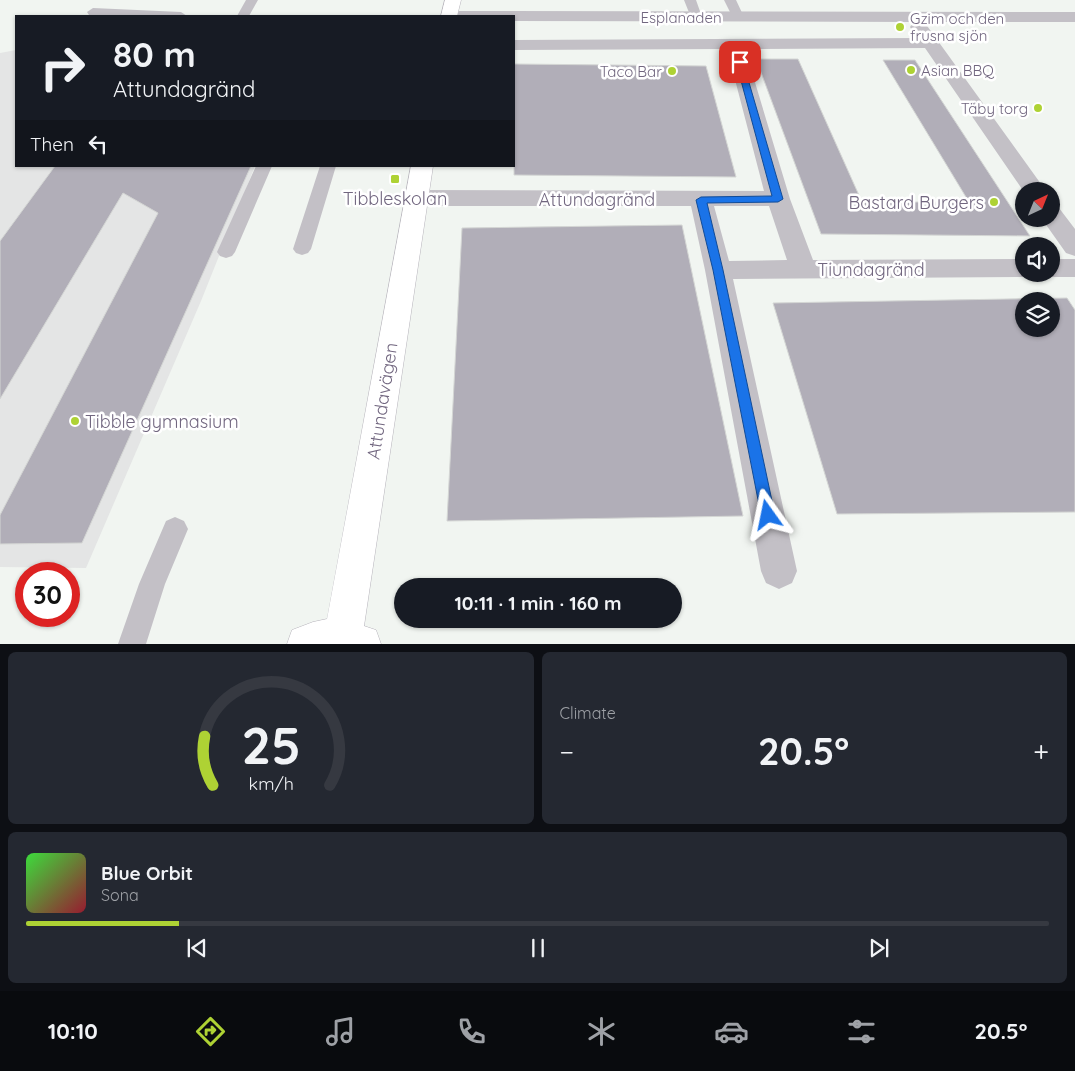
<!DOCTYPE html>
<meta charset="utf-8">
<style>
:root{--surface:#171b24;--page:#242831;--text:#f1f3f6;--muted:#9ea1a6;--line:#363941;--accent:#aed234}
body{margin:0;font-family:Quicksand,sans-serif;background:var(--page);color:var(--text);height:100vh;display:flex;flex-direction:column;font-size:19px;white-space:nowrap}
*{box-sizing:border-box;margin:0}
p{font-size:16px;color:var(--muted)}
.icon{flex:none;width:28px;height:28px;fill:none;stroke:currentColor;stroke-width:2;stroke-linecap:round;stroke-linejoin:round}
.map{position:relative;height:644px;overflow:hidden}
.drawer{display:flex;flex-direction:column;gap:8px;padding:8px;background:#0d0f14;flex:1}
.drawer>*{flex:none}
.top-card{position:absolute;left:15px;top:15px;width:500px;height:152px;border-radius:0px;box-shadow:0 1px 4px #0004;background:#171b24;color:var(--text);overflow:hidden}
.needle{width:32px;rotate:43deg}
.fabs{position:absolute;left:1015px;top:182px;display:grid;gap:10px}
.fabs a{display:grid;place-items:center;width:45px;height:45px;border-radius:50%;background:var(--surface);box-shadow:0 1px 4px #0004;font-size:25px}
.speed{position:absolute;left:15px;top:562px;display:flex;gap:10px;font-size:25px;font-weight:700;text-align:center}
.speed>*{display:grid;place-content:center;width:65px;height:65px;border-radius:50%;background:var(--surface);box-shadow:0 1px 4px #0004;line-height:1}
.speed .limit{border:8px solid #d22;background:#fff;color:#111}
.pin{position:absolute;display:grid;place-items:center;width:42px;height:42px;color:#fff;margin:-21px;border-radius:10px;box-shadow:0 2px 8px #0006}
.me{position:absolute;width:55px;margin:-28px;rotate:348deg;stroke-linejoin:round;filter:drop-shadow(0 0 4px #0008)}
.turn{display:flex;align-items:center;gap:18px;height:105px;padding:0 15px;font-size:22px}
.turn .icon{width:65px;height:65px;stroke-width:2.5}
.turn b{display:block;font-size:35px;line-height:42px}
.then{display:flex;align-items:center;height:48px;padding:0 15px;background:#0003;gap:10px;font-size:19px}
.big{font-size:38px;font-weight:700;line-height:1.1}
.drawer .widget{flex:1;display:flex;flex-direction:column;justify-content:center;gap:8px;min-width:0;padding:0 18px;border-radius:8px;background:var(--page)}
.drawer .dial{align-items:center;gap:0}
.dial svg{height:130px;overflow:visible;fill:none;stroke:var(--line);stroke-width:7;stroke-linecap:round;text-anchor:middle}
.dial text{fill:var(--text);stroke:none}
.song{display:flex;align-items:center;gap:15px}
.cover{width:60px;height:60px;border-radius:8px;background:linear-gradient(135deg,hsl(120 70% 55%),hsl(350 70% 35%))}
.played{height:5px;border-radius:2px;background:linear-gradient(90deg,var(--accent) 15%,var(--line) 15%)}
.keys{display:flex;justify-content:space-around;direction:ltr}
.heat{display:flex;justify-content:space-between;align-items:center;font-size:28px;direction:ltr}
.drawer .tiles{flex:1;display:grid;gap:8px;grid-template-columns:1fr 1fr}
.widget:last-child{grid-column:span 2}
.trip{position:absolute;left:394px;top:578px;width:288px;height:50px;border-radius:25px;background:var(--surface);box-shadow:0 1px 4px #0004;font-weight:700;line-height:50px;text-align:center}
.menu{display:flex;height:80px;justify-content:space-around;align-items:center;background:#090b0e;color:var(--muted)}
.menu .icon{width:35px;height:35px}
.menu .active{color:var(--accent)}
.menu b{font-size:22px;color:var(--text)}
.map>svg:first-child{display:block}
.built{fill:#e4e5e5}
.building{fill:#b1aeb8;stroke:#d4d6d4;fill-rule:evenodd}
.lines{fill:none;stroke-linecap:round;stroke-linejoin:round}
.secondary-casing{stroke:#b6b3bb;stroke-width:1}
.lane{fill:#c3c0c6;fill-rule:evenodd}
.street{fill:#c3c0c6;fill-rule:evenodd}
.secondary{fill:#fff;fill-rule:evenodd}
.route{fill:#1a73e8;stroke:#114b97}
.poi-dot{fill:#aed234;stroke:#fff;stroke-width:2}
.labels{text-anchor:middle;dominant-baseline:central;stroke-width:5;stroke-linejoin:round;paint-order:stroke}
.far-street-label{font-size:15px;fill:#71667f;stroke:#fff}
.far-poi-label{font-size:15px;fill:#71667f;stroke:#fff;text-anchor:start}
.poi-label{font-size:18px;fill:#71667f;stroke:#fff}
.street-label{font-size:18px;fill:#71667f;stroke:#fff}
</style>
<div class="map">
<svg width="1075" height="644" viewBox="0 0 1075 644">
<rect width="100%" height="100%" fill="#f1f5f1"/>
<path class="built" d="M16,50v116h239l-54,135 -115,267 -86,-1v-514z"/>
<path class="building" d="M756,59h42l64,143h107l-86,-142h32l115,176 -209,-2z
M514,64l192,2 30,111 -222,-2z
M55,166h196l-169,377 -82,1v-29l158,-302 -35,-20 -123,206v-158z
M682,225l61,291 -296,5 15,-293z
M1067,298l8,12v202l-238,2 -64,-211zM1024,301h27v28h-27z"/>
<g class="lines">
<g class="secondary-casing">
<path id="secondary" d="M445,0h16l-4,16h-16z
M411,166h22l-69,460 12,4 5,14h-94l5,-14 21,-8 14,-3z"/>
</g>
<path class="lane" d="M246,0h12l-9,16h-12z
M684,0h12l6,17 -2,3h-8z
M724,0h12l8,17 -2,3h-8z
M93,8l88,4 6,4 -98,-1 -2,-3z
M256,166h16l-37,86 -3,4 -6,2 -6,-2 -3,-4z
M320,166h16l-25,83 -3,4 -6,2 -6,-2 -3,-4z
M175,517l9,4 4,8 -23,55 -19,60h-28l21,-60 27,-63z"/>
<path class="street" d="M450,11l625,1v10h-155l5,1 121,168 -22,1 -99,-144 -180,1 45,150 23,61 211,-1v15h9l-9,3 -291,2 64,292 -5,12 -13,6 -13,-6 -5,-12 -56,-301 -14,-64h-275l-8,-3 -4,-5 4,-5 8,-3 348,1 -37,-142 -213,1v-10l403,-2 -7,-11 3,-4 5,-1 -404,-1v-5h-73l3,-4zM714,206h55l18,54 -58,1z
M1051,206l8,2 16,21v27l-9,-3 -24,-34h9z
M1051,259h24v18h-24l-9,-3h9z"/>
<use href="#secondary" class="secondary"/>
</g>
<path class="route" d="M737,60l6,2 40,137 -5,3 -71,1 16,67 52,245 -2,4 -5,2 -5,-2 -2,-4 -48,-245 -17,-70 5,-3 71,-1 -36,-134z"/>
<g class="poi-dot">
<circle cx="900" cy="27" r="5"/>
<circle cx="911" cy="70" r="5"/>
<circle cx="672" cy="71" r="5"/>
<circle cx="1038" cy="108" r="5"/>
<rect x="390" y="174" width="10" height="10" rx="2.5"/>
<circle cx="994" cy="202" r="5"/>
<circle cx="75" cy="421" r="5"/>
</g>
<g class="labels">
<g class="far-street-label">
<text x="681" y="17">Esplanaden</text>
</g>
<g class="far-poi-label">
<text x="910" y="18">Gzim och den<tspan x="910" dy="17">frusna sjön</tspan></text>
<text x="921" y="70">Asian BBQ</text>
<text x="662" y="71" text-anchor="end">Taco Bar</text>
<text x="1028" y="108" text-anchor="end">Täby torg</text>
</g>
<g class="poi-label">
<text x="395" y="198">Tibbleskolan</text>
<text x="984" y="202" text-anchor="end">Bastard Burgers</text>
<text x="85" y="421" text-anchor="start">Tibble gymnasium</text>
</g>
<g class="street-label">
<text x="597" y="199">Attundagränd</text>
<text x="871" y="269">Tiundagränd</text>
<text transform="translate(382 401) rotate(-81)">Attundavägen</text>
</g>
</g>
</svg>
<div class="fabs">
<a><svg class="needle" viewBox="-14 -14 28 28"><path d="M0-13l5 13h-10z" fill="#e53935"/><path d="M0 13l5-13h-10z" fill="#9ea1a6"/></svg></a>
<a><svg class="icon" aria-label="sound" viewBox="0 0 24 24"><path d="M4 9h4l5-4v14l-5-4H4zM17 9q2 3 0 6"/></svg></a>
<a><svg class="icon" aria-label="layers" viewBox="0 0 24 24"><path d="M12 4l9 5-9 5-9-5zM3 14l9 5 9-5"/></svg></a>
</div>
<div class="speed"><div class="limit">30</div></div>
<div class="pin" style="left:740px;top:62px;background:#d93025"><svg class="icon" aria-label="arrive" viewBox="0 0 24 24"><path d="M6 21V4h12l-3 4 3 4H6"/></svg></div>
<svg class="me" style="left:768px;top:515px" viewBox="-20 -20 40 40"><path d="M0-17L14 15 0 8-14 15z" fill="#1a73e8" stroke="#fff" stroke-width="4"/></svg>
<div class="trip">10:11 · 1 min · 160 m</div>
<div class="top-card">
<div class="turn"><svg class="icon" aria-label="right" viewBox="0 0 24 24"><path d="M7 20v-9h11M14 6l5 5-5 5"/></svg><div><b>80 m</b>Attundagränd</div></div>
<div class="then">Then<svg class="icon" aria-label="left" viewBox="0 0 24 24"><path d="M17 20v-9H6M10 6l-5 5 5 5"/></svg></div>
</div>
</div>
<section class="drawer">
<div class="tiles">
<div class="widget dial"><svg viewBox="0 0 100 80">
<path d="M14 69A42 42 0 1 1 86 69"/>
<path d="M14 69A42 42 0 0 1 9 39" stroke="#aed234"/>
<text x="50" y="56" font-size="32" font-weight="700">25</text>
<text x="50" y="72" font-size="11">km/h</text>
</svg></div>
<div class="widget"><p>Climate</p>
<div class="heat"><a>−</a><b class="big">20.5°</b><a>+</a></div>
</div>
<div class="widget">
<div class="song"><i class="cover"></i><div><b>Blue Orbit</b><p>Sona</p></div></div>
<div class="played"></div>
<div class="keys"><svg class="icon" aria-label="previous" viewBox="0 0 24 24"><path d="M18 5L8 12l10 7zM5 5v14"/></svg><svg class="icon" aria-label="pause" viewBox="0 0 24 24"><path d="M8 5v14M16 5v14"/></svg><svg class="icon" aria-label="next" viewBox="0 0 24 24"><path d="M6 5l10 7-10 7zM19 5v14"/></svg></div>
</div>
</div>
</section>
<nav class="menu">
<b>10:10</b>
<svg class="icon active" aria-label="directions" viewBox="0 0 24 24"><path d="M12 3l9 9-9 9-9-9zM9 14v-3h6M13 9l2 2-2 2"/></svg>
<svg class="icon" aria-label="music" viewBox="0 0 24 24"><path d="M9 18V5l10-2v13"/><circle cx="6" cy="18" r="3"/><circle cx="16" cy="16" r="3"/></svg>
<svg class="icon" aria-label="phone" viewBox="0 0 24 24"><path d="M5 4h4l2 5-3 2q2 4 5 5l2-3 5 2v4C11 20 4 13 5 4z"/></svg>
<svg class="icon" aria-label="climate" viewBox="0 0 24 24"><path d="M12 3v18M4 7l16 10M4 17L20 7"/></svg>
<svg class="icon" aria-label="car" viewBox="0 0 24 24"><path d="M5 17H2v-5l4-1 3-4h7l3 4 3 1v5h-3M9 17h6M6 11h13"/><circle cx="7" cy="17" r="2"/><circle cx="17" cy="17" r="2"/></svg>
<svg class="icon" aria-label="filters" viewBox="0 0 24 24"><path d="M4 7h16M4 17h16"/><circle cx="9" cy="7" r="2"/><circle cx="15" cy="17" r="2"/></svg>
<b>20.5°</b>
</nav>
